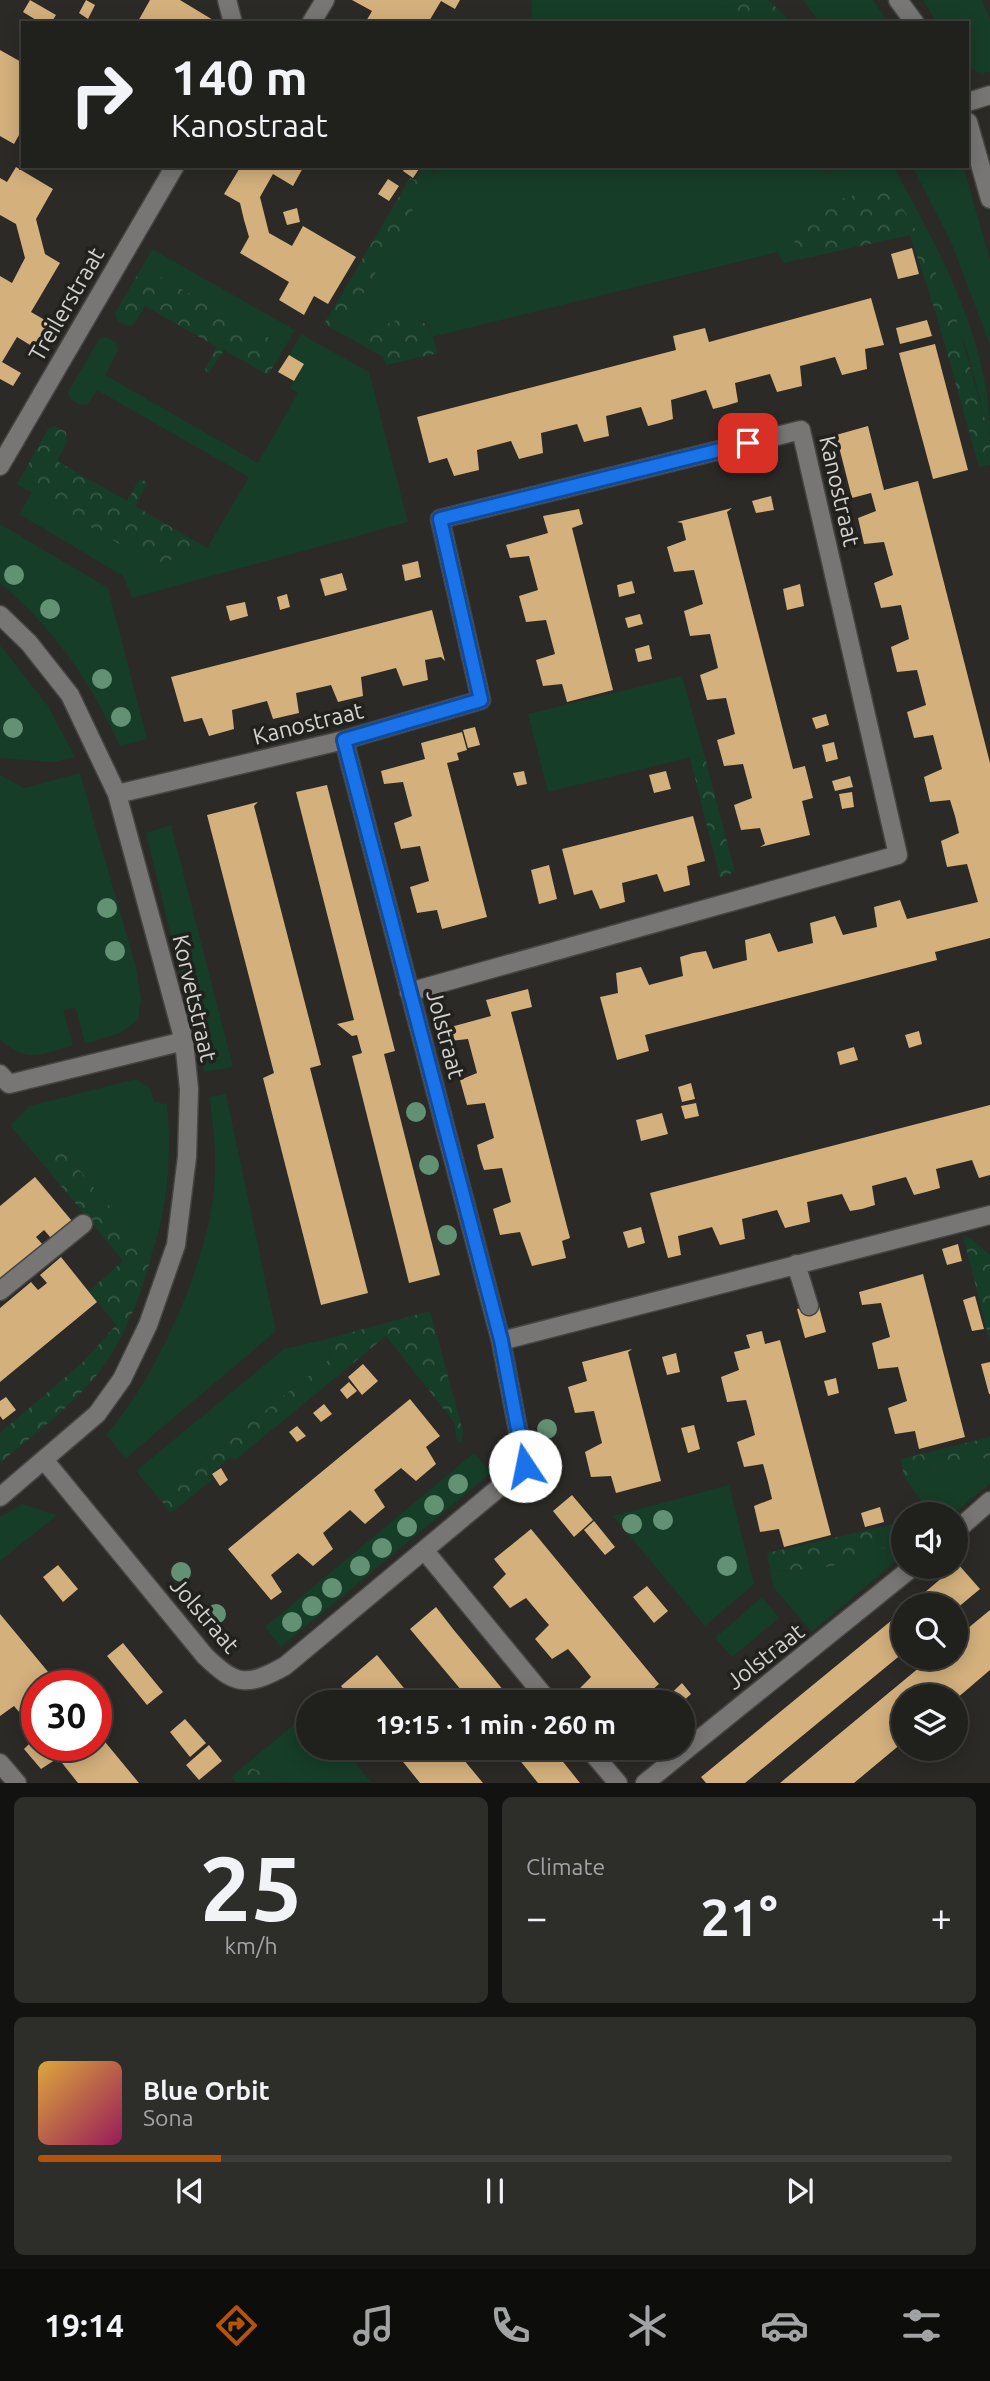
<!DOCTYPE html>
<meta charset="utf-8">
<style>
:root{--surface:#20201d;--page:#2d2d2a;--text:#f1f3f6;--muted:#a2a3a4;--line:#3d3e3b;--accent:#b45309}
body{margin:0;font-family:Ubuntu,sans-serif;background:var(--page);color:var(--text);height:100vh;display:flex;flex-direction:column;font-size:26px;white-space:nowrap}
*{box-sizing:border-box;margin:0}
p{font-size:23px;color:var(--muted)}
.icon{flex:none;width:38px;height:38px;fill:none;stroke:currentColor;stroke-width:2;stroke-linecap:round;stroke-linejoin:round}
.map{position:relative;height:1783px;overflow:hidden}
.sheet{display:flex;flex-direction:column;gap:14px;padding:14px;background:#121210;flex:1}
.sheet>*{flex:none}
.top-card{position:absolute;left:21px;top:21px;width:948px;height:147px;border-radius:0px;box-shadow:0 4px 18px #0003,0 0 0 2px var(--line);background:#20201d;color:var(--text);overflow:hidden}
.fabs{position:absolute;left:891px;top:1502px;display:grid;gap:14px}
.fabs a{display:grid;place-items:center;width:77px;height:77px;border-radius:50%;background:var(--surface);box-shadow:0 4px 18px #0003,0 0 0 2px var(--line);font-size:35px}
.speed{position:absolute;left:21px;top:1670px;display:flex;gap:14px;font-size:35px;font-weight:700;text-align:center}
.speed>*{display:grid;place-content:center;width:91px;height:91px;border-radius:50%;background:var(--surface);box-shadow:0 4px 18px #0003,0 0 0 2px var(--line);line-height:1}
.speed .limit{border:10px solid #d22;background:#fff;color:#111}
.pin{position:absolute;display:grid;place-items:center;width:60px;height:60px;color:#fff;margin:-30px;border-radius:14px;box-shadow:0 4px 10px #0006}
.me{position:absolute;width:77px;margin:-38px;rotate:349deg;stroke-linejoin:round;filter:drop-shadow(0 0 5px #0008)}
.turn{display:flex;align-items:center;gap:24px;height:147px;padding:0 35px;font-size:32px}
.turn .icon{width:91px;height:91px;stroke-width:2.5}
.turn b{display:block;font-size:49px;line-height:60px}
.big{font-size:52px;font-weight:700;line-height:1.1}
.sheet .tile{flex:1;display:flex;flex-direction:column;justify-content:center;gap:10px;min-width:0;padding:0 24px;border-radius:10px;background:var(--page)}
.sheet .dial{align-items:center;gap:0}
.dial b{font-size:91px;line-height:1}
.song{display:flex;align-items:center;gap:21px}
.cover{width:84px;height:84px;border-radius:10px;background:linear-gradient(135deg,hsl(40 70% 55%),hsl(330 70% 35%))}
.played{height:7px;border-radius:4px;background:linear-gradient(90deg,var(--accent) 20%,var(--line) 20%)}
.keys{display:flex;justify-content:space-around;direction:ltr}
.heat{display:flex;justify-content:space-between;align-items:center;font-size:38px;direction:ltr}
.sheet .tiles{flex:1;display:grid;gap:14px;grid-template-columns:1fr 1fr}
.tile:last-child{grid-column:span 2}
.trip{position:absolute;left:296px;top:1690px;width:399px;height:70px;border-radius:35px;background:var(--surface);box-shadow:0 4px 18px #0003,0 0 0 2px var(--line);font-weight:700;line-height:70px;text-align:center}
.menu{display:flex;height:112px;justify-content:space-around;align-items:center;background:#0d0d0c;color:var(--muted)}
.menu .icon{width:49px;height:49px}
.menu .active{color:var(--accent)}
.menu b{font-size:32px;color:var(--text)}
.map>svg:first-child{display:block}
.green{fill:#163d28}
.forest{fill:url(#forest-crowns)}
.building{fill:#d3b07c}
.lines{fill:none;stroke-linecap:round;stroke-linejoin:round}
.minor-casing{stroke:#464542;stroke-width:21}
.minor{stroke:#777675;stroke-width:18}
.tree{fill:#639174}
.route-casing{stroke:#114b97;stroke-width:18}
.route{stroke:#1a73e8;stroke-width:12}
.labels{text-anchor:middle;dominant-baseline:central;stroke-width:7;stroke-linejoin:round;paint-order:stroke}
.street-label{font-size:23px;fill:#d3d2d0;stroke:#21211e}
</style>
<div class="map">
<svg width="990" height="1783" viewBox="0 0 990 1783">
<defs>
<pattern id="forest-crowns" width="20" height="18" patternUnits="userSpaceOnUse" patternTransform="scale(1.75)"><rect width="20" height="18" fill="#163d28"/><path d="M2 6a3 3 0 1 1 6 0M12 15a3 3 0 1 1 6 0" fill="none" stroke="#375846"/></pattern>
</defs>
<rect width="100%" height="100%" fill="#2b2a27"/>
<path class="green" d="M532,0h183l23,23h-206z
M803,0h70l15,23h-68z
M923,0h59l8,19v53l-9,1 -13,-5v-45h-31z
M443,166h378l4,6 29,-6h39c46,83 97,175 97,271l-23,-86 -48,-114 -17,-30 -22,-19 -86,50 3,22 -14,3 -5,-11 -346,85 -3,-13c-20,-13 -56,2 -67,21l-22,-12 95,-161z
M912,166h51l27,94v85l-39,-103z
M152,249l143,81 -10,17 -143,-80z
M301,334l68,38 39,150 -276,76 -9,-22 -104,-62 13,-22 123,73 52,-17 42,-71 -152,-87 -9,14 -8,1 -10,-6 -2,-7 31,-53 7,-2 10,5 2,9 -13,24 153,88 40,-70 -8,-5 14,-24 -15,-9z
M0,524l108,64 39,151 -27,7c-29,-63 -66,-118 -120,-163z
M0,645l48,61 27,51 -21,5 -54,-4z
M682,676l22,78 -156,38 -20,-78z
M80,773l56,194 5,32 -3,21 -18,13 -35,11 -9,-36 -13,1 10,36c-31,10 -47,19 -73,-6v-264l24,13z
M171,825l62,242 -29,5 -58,-239z
M136,1079l14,9 4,14 13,2c5,52 1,102 -16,152l-88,-106 -20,14 -33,-38 19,-20z
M226,1094l50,237 -150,127 -20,-23c52,-59 108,-184 109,-263 1,-24 -3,-50 -5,-75z
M323,1340l9,17 -174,140 -22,-26 148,-122z
M474,1453l17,20 -210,174 -16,-20z
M983,1457l7,8v18l-37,31h-22l-27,-37z
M729,1485l25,99 -49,42 -92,-110z
M22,1504l35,11 -57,46v-44z
M903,1537v18l-91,77 -39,-45 -3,-17c25,1 54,0 78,-9 16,-6 24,-13 41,-13z
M762,1597l17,21 -47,39 -17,-19z
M308,1713v35h35l28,34h-87l-39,-17z"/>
<path class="forest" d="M715,0h54l18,19 -4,4h-45z
M424,166l11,6 -95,161 -16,-9 86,-146 5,2z
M880,188l22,19 17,29 36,79 35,122v28l-11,2 -41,-147 -28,-85 -113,25 -3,-22 36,-36z
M142,267l143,80 -17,28 -44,-25 -16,24 -3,-5 12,-22 -72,-41 -11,18 -7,2 -10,-6 -2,-7z
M403,318c30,2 26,10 35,35l-52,12 -3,-8 -21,-12c9,-16 24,-21 41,-27z
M55,426l11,6 1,10 -10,19 70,40 12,-21 7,1 1,3 -12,22 72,42 -52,17 -138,-81 31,-55z
M704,754l31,118 -15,5 -30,-119z
M63,1150l88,106c-8,36 -31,93 -56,121 -27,32 -63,59 -95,86v-30l83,-71 33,-37 -27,-34 34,-30 -80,-97z
M963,1236l10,4 17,15v87z
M430,1311l33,120 -2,12 -4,-2 -3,-19 -68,-86 -151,124 -4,-3 -21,18 3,4 -42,34 -13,-16 174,-140 -9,-17z
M990,1437v28l-7,-8 -79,20 -3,-18z
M903,1522v15l-14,11c-17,0 -25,7 -41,13 -24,9 -53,10 -78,9l-3,-17z
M245,1765l39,17h-48l-5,-5z"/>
<path class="building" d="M30,0l26,15 -5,8h-10l-18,-11z
M86,0l9,5 -7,14 -9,-6z
M150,0h30l38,23h-81z
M352,0h108l-5,9 -14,-8 -13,22h-63l7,-12z
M0,50l23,13v65l-9,16 -14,-8z
M241,166h63l-11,20 -20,-12 -13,23 9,36 23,13 11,-20 53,31 -28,47 -14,-8 -10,19 -25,-15 10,-18 -49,-29 9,-16 -5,-17 -4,-17 -16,-9z
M406,166h15l-8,12 -10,-7z
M16,167l37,22 -17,30 9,35 15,9 -29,49 19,11 -15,25 -18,-11 -15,25 19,11 -8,13 -13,-7v-103l12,7 13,-25 -9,-34 -16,-9v-37l7,4z
M388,179l11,7 -10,15 -11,-7z
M297,208l3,14 -13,3 -4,-13z
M912,248l7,26 -21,5 -7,-25z
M871,298l13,47 -19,4 2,20 -25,6 -7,-18 -35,9 2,20 -25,6 -7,-18 -35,9 3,19 -13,4 -12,3 -7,-19 -35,10 2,19 -13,4 -12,3 -7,-19 -35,9 3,20 -13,3 -12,3 -7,-18 -36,9 2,20 -24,6 -8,-18 -34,9 2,20 -25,6 -7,-18 -18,5 -12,-46 259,-67 -3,-14 32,-8 4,14z
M927,320l5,16 -32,8 -4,-16z
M935,344l33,126 -35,9 -34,-126z
M289,355l15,9 -10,17 -16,-9z
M868,426l16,64 34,-9 72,282v175l-55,14 2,8 -292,75 4,16 -32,9 -17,-63 18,-4 -2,-20 25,-6 8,18 34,-9 -3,-19 13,-4 13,-2 7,18 34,-9 -2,-20 25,-7 8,19 35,-9 -3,-20 25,-7 8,19 34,-8 -3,-20 26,-7 7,19 71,-17 -11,-38 -20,3 -6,-26 18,-8 -4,-17 -5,-16 -20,2 -6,-25 18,-8 -9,-34 -19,3 -7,-26 19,-7 -9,-35 -20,2 -6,-25 18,-8 -8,-34 -20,3 -7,-25 19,-8 -9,-33 -20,2 -6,-26 18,-7 -5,-18 -19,5 -16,-63z
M771,496l3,14 -18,3 -4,-12z
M732,508l-5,4 66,257 12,-3 8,32 -11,3 8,34 -50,12 5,-3 -5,-16 -19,2 -7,-25 18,-7 -9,-34 -19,2 -7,-26 18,-6 -9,-36 -19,2 -7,-25 18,-7 -8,-34 -20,2 -6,-25 19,-7 -9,-34 -20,2 -7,-25 19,-7 -4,-17 -5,-1z
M579,509l4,15 -11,4 41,162 -46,12 -5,-18 -19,2 -7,-26 19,-6 -9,-34 -20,2 -7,-26 19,-6 -9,-34 -19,2 -4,-13 42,-12 -5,-17z
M418,561l3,16 -16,4 -3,-16z
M342,573l5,17 -22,6 -5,-17z
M632,581l3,12 -16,4 -2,-12z
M800,584l4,22 -17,4 -4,-21z
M287,594l3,13 -10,3 -3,-13z
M245,602l3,14 -18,5 -4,-15z
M432,610l13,51 -4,-4 -16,3 3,20 -25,6 -7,-18 -35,9 2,19 -25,6 -7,-17 -17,4 -18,4 3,20 -26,6 -6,-18 -35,9 2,19 -25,7 -7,-18 -18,4 -13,-45z
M640,614l3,10 -15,4 -3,-10z
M649,645l3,14 -14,3 -3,-13z
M826,714l3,11 -13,4 -4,-11z
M475,727l5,18 -12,3 -5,-18z
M462,732l5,18 -10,3 2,7 -12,3 40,154 -45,12 -5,-19 -20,3 -7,-26 19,-6 -9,-35 -19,3 -7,-26 18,-7 -9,-34 -19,2 -3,-13 44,-12 -4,-16z
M834,742l4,17 -12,3 -4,-17z
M524,771l3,13 -10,2 -4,-13z
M666,771l5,18 -17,4 -5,-18z
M850,776l3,11 -18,4 -3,-10z
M327,785l68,266 -11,3 56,221 -31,8 -57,-227 10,-3 -2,-7 -3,-11 -5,1 -15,-12 17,-4 -58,-228z
M852,792l2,15 -12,2 -3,-15z
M258,802l-4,4 67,259 -11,3 58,225 -47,12 -58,-227 11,-5 -67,-258z
M693,816l12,45 -18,5 3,19 -26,7 -7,-18 -35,9 3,19 -25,7 -8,-19 -18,5 -12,-46z
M549,865l8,34 -18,5 -8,-34z
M528,989l4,18 -21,5 59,226 -8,3 4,17 -34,8 -12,-34 -20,3 -7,-26 18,-7 -9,-34 -18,2 -4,-12 -3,-13 17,-7 -9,-35 -18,2 -7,-25 17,-7 -9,-34 -18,2 -3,-13 44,-12 -5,-16z
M919,1031l3,13 -13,4 -4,-13z
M854,1047l4,13 -18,5 -3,-13z
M691,1083l4,16 -13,3 -4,-15z
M696,1103l3,13 -14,3 -4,-13z
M990,1105v70l-11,3 -7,-18 -36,9 4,19 -14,4 -12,3 -8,-18 -34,9 3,19 -13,4 -12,2 -8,-17 -35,8 3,20 -25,6 -8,-18 -35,9 3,20 -25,6 -8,-18 -34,9 3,19 -13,3 -18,-65z
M662,1113l6,21 -27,7 -5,-21z
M35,1177l37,44 -21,17 -7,-8 -8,7 7,8 -43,35v-74z
M641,1227l4,16 -17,5 -5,-16z
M958,1244l4,17 -15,4 -5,-16z
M61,1257l36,45 -97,80v-74l31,-26 7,8 4,-3 5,-4 -7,-8z
M923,1274l42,163 -46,12 -4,-18 -20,3 -7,-26 19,-7 -9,-34 -20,2 -6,-26 18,-6 -9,-34 -19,2 -3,-13z
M975,1296l9,33 -12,2 -9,-31z
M818,1303l8,29 -21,6 -8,-29z
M762,1331l3,13 15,-4 51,195 -47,12 -5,-18 -19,3 -6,-26 18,-7 -4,-17 -5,-18 -19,3 -7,-25 18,-7 -4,-17 -5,-18 -19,2 -6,-25 18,-7 -5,-18 16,-4 -4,-13z
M632,1349l-4,3 33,129 -45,12 -5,-17 -20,1 -6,-25 17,-9 -8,-32 -19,2 -7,-26 19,-6 -5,-19z
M676,1353l4,19 -13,3 -5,-18z
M990,1362v32h-1l-8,-30z
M363,1364l15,17 -16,14 -14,-18z
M836,1378l3,15 -11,3 -4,-15z
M349,1382l8,9 -10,8 -7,-9z
M6,1397l10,13 -13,10 -3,-4v-15z
M410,1399l30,37 -14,11 10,17 -20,17 -15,-13 -27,22 11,17 -20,17 -15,-14 -27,23 10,16 -20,17 -15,-13 -27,22 11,17 -11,8 -43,-51z
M324,1404l8,10 -11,8 -8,-9z
M694,1425l6,24 -12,4 -7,-25z
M297,1426l9,10 -9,6 -8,-10z
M221,1468l7,12 -8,6 -8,-12z
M572,1495l21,25 -19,17 -21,-26z
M880,1507l4,15 -19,5 -4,-14z
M594,1521l21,26 -10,8 -21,-25z
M531,1529l128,155 -22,19h-24l-2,-3 -5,3h-18l-11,-12 14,-14 -12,-15 -11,-13 -16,10 -17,-20 14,-14 -12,-14 -11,-13 -16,10 -17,-21 13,-13 -12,-15z
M958,1564l22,25 -24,20v-4h-46z
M58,1565l20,24 -15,13 -20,-25z
M647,1586l21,25 -14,12 -21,-26z
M436,1607l17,22 61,74h-42l-62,-74z
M990,1610v60l-34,29v-3h-53v46l-7,6 -42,35h-74l152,-126h24v-19z
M903,1611v42l-158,130h-39l-5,-6z
M0,1614l59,71h-22v48l-23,-27 -14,10z
M123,1643l40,49 -16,13 -40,-49z
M377,1655l22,27 17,21h-61l-14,-17z
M682,1683l9,11 -10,9h-20z
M185,1719l21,24 -16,14 -20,-25z
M96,1731l43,52h-61l-20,-25 -17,11 -17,-20 13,-13v9h59z
M209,1745l13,16 -23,19 -13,-15z
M392,1748h62l29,35h-63z
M510,1748h42l28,35h-42z"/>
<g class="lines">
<g class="minor-casing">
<path id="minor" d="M227,0l6,23
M898,0l17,23
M311,23l14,-23
M968,102l22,-7
M968,122l22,77
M0,466l175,-300
M0,615l29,28 41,52 47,99 67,247 5,48 -2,68 -11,88 -28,80 -26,54 -25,35 -97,83
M117,794l227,-54 137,-40 -41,-181 361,-89 97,425 -489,137
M0,1074l9,10 175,-43
M796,1264l13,42
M0,1291l83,-67
M501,1341l489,-126
M45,1461l160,195c31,30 42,31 80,10l240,-200 -24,-125 -157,-601
M956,1531l34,-30
M424,1550l126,153
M588,1748l30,35
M0,1763l17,20
M645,1783l269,-217"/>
</g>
<use href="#minor" class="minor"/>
</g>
<g class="tree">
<circle cx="14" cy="575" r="10"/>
<circle cx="50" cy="609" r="10"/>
<circle cx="102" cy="679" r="10"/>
<circle cx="121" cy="717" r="10"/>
<circle cx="13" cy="728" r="10"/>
<circle cx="107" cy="908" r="10"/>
<circle cx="115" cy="951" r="10"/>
<circle cx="416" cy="1112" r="10"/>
<circle cx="429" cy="1165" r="10"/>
<circle cx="447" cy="1235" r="10"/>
<circle cx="547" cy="1429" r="10"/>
<circle cx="458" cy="1484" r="10"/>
<circle cx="434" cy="1505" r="10"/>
<circle cx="663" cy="1520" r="10"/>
<circle cx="632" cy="1524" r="10"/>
<circle cx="407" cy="1527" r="10"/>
<circle cx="382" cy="1548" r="10"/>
<circle cx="360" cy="1566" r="10"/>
<circle cx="727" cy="1566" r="10"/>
<circle cx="181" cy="1572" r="10"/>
<circle cx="332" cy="1588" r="10"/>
<circle cx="312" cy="1606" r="10"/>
<circle cx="216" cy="1614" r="10"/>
<circle cx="292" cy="1622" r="10"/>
</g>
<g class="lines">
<g class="route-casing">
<path id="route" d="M525,1466l-24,-126 -157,-600 137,-40 -41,-181 308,-76"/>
</g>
<use href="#route" class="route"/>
</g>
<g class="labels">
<g class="street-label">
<text transform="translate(66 304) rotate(-60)">Treilerstraat</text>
<text transform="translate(840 491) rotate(77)">Kanostraat</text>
<text transform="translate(308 723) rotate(-14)">Kanostraat</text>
<text transform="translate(195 998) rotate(77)">Korvetstraat</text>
<text transform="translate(446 1034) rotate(75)">Jolstraat</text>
<text transform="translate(205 1615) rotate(49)">Jolstraat</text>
<text transform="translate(765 1656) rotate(-38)">Jolstraat</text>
</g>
</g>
</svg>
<div class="fabs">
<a><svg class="icon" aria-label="sound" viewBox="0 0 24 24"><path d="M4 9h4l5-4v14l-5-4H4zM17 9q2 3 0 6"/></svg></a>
<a><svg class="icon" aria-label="search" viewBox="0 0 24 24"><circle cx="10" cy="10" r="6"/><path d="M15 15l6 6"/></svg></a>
<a><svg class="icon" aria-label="layers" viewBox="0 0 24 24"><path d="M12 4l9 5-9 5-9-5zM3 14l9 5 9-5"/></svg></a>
</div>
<div class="speed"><div class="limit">30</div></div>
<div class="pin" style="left:748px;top:443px;background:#d93025"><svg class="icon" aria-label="arrive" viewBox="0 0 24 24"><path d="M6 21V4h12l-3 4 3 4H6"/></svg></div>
<svg class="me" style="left:525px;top:1466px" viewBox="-20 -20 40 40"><circle r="19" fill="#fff"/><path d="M0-13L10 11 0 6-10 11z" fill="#1a73e8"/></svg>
<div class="trip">19:15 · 1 min · 260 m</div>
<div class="top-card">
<div class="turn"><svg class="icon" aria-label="right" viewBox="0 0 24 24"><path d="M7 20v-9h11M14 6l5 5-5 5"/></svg><div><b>140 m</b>Kanostraat</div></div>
</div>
</div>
<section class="sheet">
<div class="tiles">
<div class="tile dial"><b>25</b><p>km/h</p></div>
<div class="tile"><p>Climate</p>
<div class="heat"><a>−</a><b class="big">21°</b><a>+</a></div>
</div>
<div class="tile">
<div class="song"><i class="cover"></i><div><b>Blue Orbit</b><p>Sona</p></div></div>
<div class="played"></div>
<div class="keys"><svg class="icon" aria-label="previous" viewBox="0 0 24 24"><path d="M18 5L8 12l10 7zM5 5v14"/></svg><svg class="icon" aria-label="pause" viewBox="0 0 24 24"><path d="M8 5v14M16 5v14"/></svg><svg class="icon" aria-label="next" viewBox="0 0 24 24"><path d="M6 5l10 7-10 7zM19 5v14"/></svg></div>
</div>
</div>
</section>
<nav class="menu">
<b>19:14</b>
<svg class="icon active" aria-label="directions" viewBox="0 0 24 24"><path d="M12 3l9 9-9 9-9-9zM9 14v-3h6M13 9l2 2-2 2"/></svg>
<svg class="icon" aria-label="music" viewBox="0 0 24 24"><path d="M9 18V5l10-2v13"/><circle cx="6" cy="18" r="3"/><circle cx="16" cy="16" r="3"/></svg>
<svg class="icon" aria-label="phone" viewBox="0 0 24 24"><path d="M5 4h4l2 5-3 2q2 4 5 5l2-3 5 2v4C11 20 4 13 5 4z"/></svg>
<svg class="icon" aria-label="climate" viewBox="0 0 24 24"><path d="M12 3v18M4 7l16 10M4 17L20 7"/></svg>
<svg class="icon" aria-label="car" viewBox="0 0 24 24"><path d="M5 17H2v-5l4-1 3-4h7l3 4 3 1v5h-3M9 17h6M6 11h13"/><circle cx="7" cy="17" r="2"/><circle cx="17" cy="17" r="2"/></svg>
<svg class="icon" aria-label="filters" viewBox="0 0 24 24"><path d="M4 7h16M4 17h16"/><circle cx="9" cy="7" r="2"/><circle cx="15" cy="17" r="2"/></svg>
</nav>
